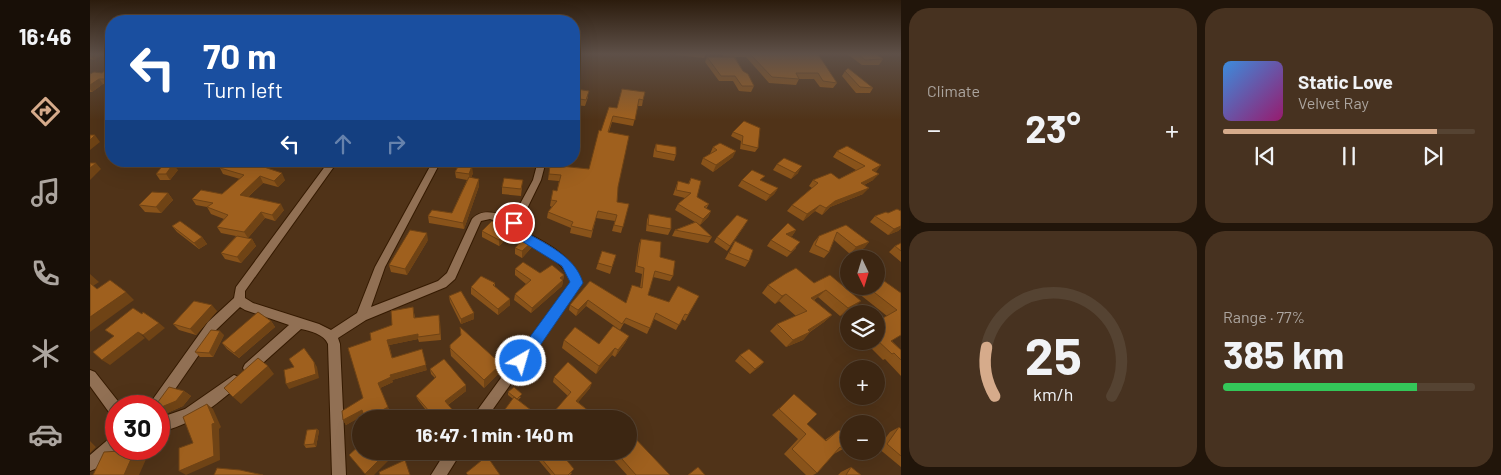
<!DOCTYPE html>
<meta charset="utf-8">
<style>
:root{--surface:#3c2612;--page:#473220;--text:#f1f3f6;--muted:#aca59f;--line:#554332;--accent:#d6ab8b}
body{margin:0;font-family:Barlow,sans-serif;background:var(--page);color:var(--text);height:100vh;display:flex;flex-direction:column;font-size:19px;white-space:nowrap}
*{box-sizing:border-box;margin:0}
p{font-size:16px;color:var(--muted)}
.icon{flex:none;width:28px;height:28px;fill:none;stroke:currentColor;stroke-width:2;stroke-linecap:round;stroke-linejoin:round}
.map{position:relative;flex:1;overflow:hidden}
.side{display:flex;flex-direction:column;gap:8px;padding:8px;background:#21150a;width:600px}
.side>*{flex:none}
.guide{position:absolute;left:15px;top:15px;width:475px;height:152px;border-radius:20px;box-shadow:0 5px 20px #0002,0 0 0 1px var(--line);background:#1a4fa0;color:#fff;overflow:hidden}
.needle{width:32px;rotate:176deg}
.tools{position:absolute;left:750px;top:250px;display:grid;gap:10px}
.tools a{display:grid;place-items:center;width:45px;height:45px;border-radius:50%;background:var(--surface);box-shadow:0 5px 20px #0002,0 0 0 1px var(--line);font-size:25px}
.speed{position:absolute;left:15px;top:395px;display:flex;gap:10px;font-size:25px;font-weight:700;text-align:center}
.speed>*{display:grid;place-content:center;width:65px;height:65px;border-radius:50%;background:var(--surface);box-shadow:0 5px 20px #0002,0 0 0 1px var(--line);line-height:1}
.speed .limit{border:8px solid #d22;background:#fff;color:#111}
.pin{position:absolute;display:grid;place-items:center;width:42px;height:42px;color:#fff;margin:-21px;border:2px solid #fff;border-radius:50%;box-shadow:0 1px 5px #0007}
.me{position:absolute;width:55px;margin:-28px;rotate:38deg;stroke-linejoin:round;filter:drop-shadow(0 0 4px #0008)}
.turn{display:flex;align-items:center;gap:18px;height:105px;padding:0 15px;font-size:22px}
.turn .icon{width:65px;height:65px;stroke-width:2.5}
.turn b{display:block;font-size:35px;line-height:42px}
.lanes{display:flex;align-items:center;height:48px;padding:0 15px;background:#0003;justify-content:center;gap:25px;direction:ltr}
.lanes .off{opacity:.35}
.big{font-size:38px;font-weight:700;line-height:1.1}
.side .tile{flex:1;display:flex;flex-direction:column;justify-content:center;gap:8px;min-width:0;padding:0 18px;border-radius:20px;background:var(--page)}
.side .dial{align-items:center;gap:0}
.dial svg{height:130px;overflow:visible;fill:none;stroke:var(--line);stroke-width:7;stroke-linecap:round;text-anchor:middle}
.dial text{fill:var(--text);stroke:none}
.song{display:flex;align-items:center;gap:15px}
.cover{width:60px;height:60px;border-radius:8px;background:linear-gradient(135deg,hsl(210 70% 55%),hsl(320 70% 35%))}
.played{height:5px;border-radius:2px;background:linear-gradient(90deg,var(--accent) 85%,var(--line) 85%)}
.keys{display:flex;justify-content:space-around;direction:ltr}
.heat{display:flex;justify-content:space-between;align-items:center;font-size:28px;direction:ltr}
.charge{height:8px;border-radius:4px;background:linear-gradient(90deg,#34c759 77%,var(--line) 0)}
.side .tiles{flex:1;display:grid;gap:8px;grid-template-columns:repeat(2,1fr)}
.trip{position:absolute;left:262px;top:410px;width:285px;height:50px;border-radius:25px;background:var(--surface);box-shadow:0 5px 20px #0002,0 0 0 1px var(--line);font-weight:700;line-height:50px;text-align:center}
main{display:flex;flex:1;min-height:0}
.tab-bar{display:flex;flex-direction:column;width:90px;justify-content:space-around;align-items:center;background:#180f07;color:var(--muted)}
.tab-bar .icon{width:35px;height:35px}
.tab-bar .selected{color:var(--accent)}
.tab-bar b{font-size:22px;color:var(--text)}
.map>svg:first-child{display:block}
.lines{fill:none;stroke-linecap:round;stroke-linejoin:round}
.minor-casing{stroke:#351a00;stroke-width:2}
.minor{fill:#917054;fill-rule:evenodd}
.wall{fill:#89531a}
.shaded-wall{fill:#6f4315}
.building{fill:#9f601e;stroke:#6f4315}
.route{fill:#1a73e8;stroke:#114b97}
</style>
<main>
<nav class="tab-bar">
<b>16:46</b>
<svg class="icon selected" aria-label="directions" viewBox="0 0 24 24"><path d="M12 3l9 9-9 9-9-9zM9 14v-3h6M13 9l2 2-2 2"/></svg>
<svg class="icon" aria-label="music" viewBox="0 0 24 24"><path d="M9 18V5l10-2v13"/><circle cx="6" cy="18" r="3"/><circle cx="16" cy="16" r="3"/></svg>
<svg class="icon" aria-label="phone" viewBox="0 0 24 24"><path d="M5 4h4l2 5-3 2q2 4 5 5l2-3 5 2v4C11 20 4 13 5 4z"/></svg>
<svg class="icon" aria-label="climate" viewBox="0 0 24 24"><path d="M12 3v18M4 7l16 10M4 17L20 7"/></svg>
<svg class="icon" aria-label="car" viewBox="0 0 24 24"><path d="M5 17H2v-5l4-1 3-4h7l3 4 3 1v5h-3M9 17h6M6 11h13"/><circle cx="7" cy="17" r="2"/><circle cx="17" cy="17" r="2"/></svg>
</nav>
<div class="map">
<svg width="811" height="475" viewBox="0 0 811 475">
<rect width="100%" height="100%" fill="#503318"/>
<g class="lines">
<g class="minor-casing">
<path id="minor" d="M239,161h9l-93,130v7l8,5 66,21 12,6 26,-17 18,-46 58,-106h8l-56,106 -14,40 67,-26 9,-8 25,-54c11,-12 28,-5 40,0l21,-39 5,-19h8l-5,19 -23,47 1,2c27,14 52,25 63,54l-96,136h-15l100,-137c-7,-19 -25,-29 -42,-39 -9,-4 -16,-7 -21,-16l1,-2 -19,-6 -9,2 -26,58 -9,8 -80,33 -28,18 2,6 6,131h-14l-4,-131c-4,-10 -18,-13 -27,-15l-48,43 -4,2 -4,-2 -2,-4 2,-4 44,-39 -44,-15 -5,-3 -24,23 -56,81 -1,-5h-11l60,-84 26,-24 2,-11z
M0,370l5,2 26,33 -5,1v11l-5,-2 -21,-29z
M144,375l5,2 1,4 -1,4c-24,21 -49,41 -80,47v-14l26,-9z
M26,435v14h3l-24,20 -5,2v-16l21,-18z
M356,451h16l-15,24h-16z"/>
</g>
<use href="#minor" class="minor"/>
</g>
<path class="wall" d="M0,54l4,6 -4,-1z
M586,54h30l-2,4 -27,-3z
M632,54h88l27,29 -4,5 -13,-1 -6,-8h-15l-3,6 -27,-2 -23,-26h-11l8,14 11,15 -3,6 -12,-1 -6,-10h-14l-14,-19 2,-5h17z
M757,54h29l7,5 -4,6h-17z
M21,66v19l-8,-1 -11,8h-2v-18l12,-1z
M755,71l28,17 -3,5h-14l-14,-17z
M532,89l21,11 -1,6h-4l-5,20 -21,-4 -3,10 9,55 -1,15 12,2 -8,29 -9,-2 3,-10 -19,-3 -5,20 -21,-5 1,-5 -24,-10 1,-6 4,-5 -2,-1 1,-6 6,-9 2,-10 -11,-1 2,-15 39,4 12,-38 16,-23z
M484,94l14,3 -3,9 -11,-1z
M654,121l14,27 -3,4 -15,-3 1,-8 -10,-5 2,-4z
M566,144l20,11 -2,6 -21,-4 1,-7z
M623,147l20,10 -20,15 -12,-8 2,-6 7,-4z
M747,151l39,21 -3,8 -9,5 -1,9 -33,13 -8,8 -7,-4 -12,10 -16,-10 5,-6 20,-17 -3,-2 4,-6 26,-1 17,-9 -23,-13z
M67,161l-4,6 -12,1 -5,-6z
M137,161h22v1l36,18 -7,7 -15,-4 -15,14 36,13 -9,11 -10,-3 -17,20 4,1 4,7 -15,17 -16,-4 -4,-6 15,-17 -15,-3 -4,-6 7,-8 -13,-5 -4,-7 -11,-2 -4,-6 30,-5 18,-15 -17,-5 -3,-6z
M194,161h16l-6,6 -9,-3z
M687,164l21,9 -7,6 -18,-9z
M88,170l-8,10h-10l-4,-6z
M365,172l18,1 -2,5 8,8 -15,43 -35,-6 -1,-7 24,-3 15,-33 -11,-2z
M601,178l6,19 12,7 -3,5 5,2 -3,6 -8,8 -3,-2 15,14 -4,6 -36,-7 3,-6 20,-8 -20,-12 3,-6 7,-6 -12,-3 5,-14 10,3z
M652,180l20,1 16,7 -4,6 -8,7 -28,-15z
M412,187h20l-1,9 -19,-2z
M78,193l5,7 -12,13 -16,-1 -6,-7z
M811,211v17l-3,3 -10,4 -18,-13 5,-6z
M559,214l22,15 -3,6 -22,-4 1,-11z
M655,225l-18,26 -13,-9 3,-5z
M756,225l23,17 -5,6 -14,6 -16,-14 -5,12 -5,6 -15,-6 5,-10 5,-6z
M82,226l30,11 5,7 -8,5 -22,-17z
M706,230l-4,6 -2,1 6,11 -9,9 -20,-11 4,-6z
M392,231l27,5 -10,10 -17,-9z
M551,239l19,18 13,19 -3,5 -17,-4 -5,18 21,7 30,-6 -14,25 -3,-2 -6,11 -22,-11 -7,15 -23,-11 -4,7 -34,-24 -10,10 -7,-6 1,-5 20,-24 36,22 6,-18 8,3 2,-14 -7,-2 4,-28z
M338,240l-21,35 -16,-3 -2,-7z
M645,241l14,20 -4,6 -20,-8z
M811,243v19l-12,-10 6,-6z
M442,247l-10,11 -7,-4v-6z
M512,251l14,4 -6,19 -14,-5z
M425,269l25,4 24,2 -2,11 -31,27 -17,-13 1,-6 11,-10 -11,-9z
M740,275l23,34 -13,7 -22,-19 -4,3 18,15 -8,7 -14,10 -7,8 -17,7 -16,-16 7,-7 19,-8 -17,-15 -4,3 -13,-11 6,-8 46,-2z
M405,283v4l15,12v6l-12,10 -27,-21v-7z
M774,286h12l25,7 -9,48 9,9v26l-16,-17 -2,1 -19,-19h12v-19l11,-6 -29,-23z
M359,296l25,17v6l-13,5 -11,-22z
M323,307l2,11 25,3 1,19 -22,2 -1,-3 -29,6 3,12 35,13 -35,10 1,2 -13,6 10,24 -13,7h-12l-2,-4 -17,10 -3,-5 20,-22 8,-58 21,-15z
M127,311l-21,24 -17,-5 -6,-6z
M759,320v7l-4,-4z
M181,321l4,6 -36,31 -12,-9 -5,-6z
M370,327l41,37 -1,8 -16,16 -33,-32 -1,-8 11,-12z
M134,335l-11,22h-13l-5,-5z
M539,336l-4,7 -10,14 -3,-2 -16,19 -34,-26 2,-8 35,4z
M650,355l24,7 -5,5 -9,7 -15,-13z
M340,369l36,16v6l-18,14 8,9v5h-23l-15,-19 -2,-4 19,-18 -4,-4z
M464,377l36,11 -12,14 12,10 -4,7h-33l-2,-1 2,-5 15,-17 -15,-14z
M94,391l7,5 -8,10 -16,7 -5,-1 -3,-2v-4z
M418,392l13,5 -3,3 22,17v2h-42l15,-20 -5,-4z
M704,394l13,30 18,16 14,-10 4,19 -9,5 -17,19 -4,2h-7l-22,-21 14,-15 -26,-24z
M809,427l2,2v38l-23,-19 12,-16z
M227,429l2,2 -3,16 -10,1 -2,-3z
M523,451h16l41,24h-43l-17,-19z
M446,452l36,21 -2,2h-19l-16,-19z
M761,467l10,8h-23l3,-3z"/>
<path class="shaded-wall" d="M0,54h14l-10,6z
M9,79l4,5 -11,8 -2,-3v-4z
M5,135l5,7 -10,8v-10z
M646,151l-3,6 -20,15 3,-7z
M59,161h8l-4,6z
M202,161h8l-6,6z
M6,163l5,6 -11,11v-12z
M83,164l5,6 -8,10 -4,-6z
M791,165l-5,7 -4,-2z
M382,166l1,7 -3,7 -1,-6z
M712,166l-4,7 -7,6 4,-6z
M192,173l3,7 -7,7 -4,-6z
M789,174l-6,6 -17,9 5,-6z
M170,176l3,7 -20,18 -3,-6z
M389,179v7l-15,43 -1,-6z
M688,188l-4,6 -8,7 4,-6z
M779,188l-6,6 -33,13 -8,8 4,-7 9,-7z
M78,193l5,7 -12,13 -5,-6z
M191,204l3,6 -9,11 -3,-6z
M730,205l-5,6 -12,10 4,-7z
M621,211l-3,6 -8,8 3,-6z
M171,212l4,6 -17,20 -4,-6z
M811,226v2l-3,3 -10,4 6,-6z
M419,229v7l-10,10v-6z
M706,230l-4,6 -10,4 4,-6z
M337,233l1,7 -21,35 -2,-6z
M112,237l5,7 -8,5 -5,-6z
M162,239l4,7 -15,17 -4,-6z
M443,241l-1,6 -10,11v-7z
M779,242l-5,6 -14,6 6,-7z
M0,274l9,8 -6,4 -3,-2z
M474,275l-2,11 -31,27 1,-5 28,-30z
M736,290l-8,7 -14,8 7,-7z
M36,292l8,8 -44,32v-15z
M696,294l-7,7 -4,3 7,-8z
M420,299v6l-12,10v-6z
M498,300l-2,6 -10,10 2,-6z
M771,301l-8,8 -13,7 8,-8z
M122,305l5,6 -21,24 -6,-6z
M384,313v6l-13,5v-5z
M742,315l-8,7 -18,12 4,-2 -7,8 -17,7 7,-7z
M181,321l4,6 -36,31 -5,-5z
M69,323l6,5 -16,13 -6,-6z
M130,331l4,4 -11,22 -4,-4z
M48,332l7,6 -35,27 -8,-5z
M328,334v5l-29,6 5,18 -7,-23z
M539,336l-4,7 -10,14 3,-7z
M525,348l-3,7 -16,19 3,-8z
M332,349l5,21 -35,10 -2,-5z
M224,362l3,5 2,11 -30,11 -3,-5z
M674,362l-5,5 -9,7 5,-5z
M411,364l-1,8 -16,16v-8z
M178,366l6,8 -33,30 -8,-7z
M301,377l2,5 -13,6 10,24 -13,7h-11l12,-36z
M502,383l-2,5 -15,18 1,-5z
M376,385v6l-20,15 -1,-5z
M94,391l7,5 -8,10 -16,7 -8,-5z
M117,404l6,5 8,18 -2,2 1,31 -34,15 -7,-4 35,-15z
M272,410l2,5 -18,10 -3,-5z
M366,414v5h-6z
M227,429l2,2 -3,16 -2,-3z
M0,441l6,6 -6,6z
M45,450l12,7 -8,18h-15z
M298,451h10l-24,24h-8l-1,-1z"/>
<path class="building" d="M660,54h68l19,29 -14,-2 -5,-8h-22l3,6 -27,-2z
M768,54h18l7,5 -18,1z
M617,57h27l9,14 5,3 6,12h-12l-7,-10h-14z
M21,66v13h-12l-9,6v-11l4,-2 8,1z
M758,68l25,20 -13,-1 -15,-16z
M486,89l13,2 -3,9 -12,-2v-4z
M532,89l23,3 -2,8 -4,-1 -4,21 -22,-4 -5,16 21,4 -11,51 -1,15 12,2 -6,23 -9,-2 3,-10 -19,-4 -6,20 -21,-5 2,-4 -25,-10 9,-11 -6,-1 2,-10 4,1 4,-16 -12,-1 1,-9 39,4 10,-39 2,1 8,-24 8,1z
M654,121l16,7 -2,20 -16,-4 1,-8 -10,-4z
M0,135h5l-5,5z
M630,143l16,8 -20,14 -13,-7 14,-8 -4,-3z
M566,144l20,3v8l-20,-4z
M757,146l34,19 -9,5 7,4 -18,9 8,5 -34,13 -9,7 -6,-3 -13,9 -15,-9 26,-22 -5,-3 18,-7 8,6 26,-13 -28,-15z
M694,158l18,8 -7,7 -18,-9z
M47,161h12l-13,1z
M137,161h19l36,12 -8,8 -14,-5 -20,19 41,9 -9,11 -11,-3 -17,20 -27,-5 11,-12 -21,-8 6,-4 -21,-4 9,-9 21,4 22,-19 -24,-7z
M0,163h6l-6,5z
M74,164h9l-7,10h-10z
M369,165l13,1 -3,8 -14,-2z
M662,170l13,6 -5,4 18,8 -8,7 -28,-15z
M379,177l10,2 -16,44 -35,-7 4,-6 20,3z
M414,178l19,2 -2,9 -19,-2z
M601,178l10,3 -4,16 12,7 -5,3 7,4 -8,8 -25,-15 13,-11 -15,-3 2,-9 11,3z
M62,192l16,1 -12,14 -17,-2z
M807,209l4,2v15l-7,3 -19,-13 11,-4 2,1z
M559,214l22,4v11l-23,-4z
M647,215l11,5 -18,26 -13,-9z
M90,221l22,16 -8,6 -22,-17z
M402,221l17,8 -10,11 -17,-9z
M606,222l16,15 -37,-7z
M698,223l8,7 -10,4 14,8 -9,10 -20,-12z
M756,225l23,17 -13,5 -19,-15 -8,20 -14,-7 4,-9z
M320,230l17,3 -22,36 -16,-4z
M147,236l15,3 -15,18 -16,-4z
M435,237l8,4 -11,10 -7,-3z
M551,239l20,3 -1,15 15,4 -2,15 -18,-5 -7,24 21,7 9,-16 21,10 -11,19 -3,-1 -6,11 -23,-12 -6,15 -24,-10 -4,6 -34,-24 -10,10 -8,-5 20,-24 36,22 6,-18 10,3 2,-20 -7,-2z
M645,241l18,9 -4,11 -20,-8z
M811,243v8l-6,-5z
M512,251l14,4 -4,12 -14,-4z
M433,262l17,11 12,-8 12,10 -4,3 3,2 -31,28 -17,-14 16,-14 -16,-11z
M706,268l18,15 16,-8 31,26 -13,7 -22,-18 -15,8 21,17 -24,15 2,2 -17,8 -16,-16 30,-13 -21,-17 -4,2 -14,-11 17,-11z
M391,276l14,7 -2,2 17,14 -12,10 -27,-22z
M790,278l21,15v42l-10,6 10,9v10l-7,-7 -2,1 -16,-15v-17l21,-12 -31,-24h10v-6z
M20,280l16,12 -36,25v-34l7,6z
M371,291l13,22 -13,6 -12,-23z
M104,301l18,4 -22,24 -17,-5z
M323,307l1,11 25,-3 1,19 -22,3v-3l-31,6 5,18 30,-9 4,16 -36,10 1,2 -13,6 10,24 -22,12h-1l-3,-9 -19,10 -1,-9 21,-13 -15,-50 23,-8 -1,-7 22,-8 -1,-14z
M43,308l9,6 1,-2 16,11 -16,12 -5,-3 -36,28 -9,-8 21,-16 -9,-6z
M168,312l13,9 -37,32 -12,-10z
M523,326l16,10 -11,14 -3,-2 -16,18 -35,-26 11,-13 24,17z
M370,327l41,37 -17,16 -34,-32v-3l11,-10z
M121,330l9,1 -11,22 -14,-1z
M214,348l10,14 2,12 -30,10 -2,-14 10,-3 -5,-8z
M659,349l15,13 -9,7 -15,-14z
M168,358l10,8 -35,31 -9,-9z
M354,359l22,26 -21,16 11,13 -6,5h-14l-20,-23 20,-19 -6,-8z
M478,362l24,21 -16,18 14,11 -6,7h-25l-6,-6 18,-21 -17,-15z
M79,387l15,4 -8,10 -17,7v-2h-4z
M424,387l8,7 -5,5 -9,-7z
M704,394l23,20 -10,10 19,17 13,-11 10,10v4l-6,5 -3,-2 -23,26 -25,-24 14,-15 -27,-25z
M424,397l26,20 -1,2h-41z
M117,404l8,19 -3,1 2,32 -35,15v-23l14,-5 -10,-26z
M400,415l5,4h-8z
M809,427l2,2v27l-14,-12z
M227,429l-3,15 -10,1 3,-15z
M541,434l39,41h-34l-21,-24h14v-16z
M271,444v7h27l-23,23 -16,-19z
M45,450l-11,25h-31l11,-23z
M447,451h22l15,18 -6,6h-13l-19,-23z
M397,456l13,19h-32l-2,-2z
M315,460l5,15h-30l-1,-3z
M608,467l7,8h-17z
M761,467l10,8h-15z
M127,468l23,2 23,5h-49z"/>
<linearGradient id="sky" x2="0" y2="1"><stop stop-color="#2c1c0d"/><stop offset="0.45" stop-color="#5e5048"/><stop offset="1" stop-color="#5e5048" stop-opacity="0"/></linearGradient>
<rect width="811" height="120" fill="url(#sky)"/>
<path class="route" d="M424,219l6,4v6c23,14 55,26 63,54l-57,83 -5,2 -5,-2 -2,-5 2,-5 54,-74 -8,-16 -50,-31 -4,-8 2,-7z"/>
</svg>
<div class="tools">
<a><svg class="needle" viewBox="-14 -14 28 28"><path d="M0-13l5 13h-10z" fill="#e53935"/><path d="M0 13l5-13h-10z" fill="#aca59f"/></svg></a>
<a><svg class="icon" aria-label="layers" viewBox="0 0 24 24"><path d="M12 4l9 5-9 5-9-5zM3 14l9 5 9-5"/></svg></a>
<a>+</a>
<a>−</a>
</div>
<div class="speed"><div class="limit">30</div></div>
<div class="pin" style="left:424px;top:223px;background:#d93025"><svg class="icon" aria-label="arrive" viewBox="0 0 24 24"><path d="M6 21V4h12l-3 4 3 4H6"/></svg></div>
<svg class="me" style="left:431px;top:361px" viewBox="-20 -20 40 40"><circle r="17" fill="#1a73e8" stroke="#fff" stroke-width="3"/><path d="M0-11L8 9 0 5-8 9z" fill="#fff"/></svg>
<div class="trip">16:47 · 1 min · 140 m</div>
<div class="guide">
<div class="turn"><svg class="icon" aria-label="left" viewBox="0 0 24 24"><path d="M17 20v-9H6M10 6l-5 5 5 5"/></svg><div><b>70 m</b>Turn left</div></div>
<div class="lanes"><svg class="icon" aria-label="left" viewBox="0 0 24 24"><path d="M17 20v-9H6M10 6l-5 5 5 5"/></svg><svg class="icon off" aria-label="ahead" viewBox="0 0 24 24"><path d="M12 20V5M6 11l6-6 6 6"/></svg><svg class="icon off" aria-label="right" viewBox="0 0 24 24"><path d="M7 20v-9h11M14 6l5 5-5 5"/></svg></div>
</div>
</div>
<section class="side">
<div class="tiles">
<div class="tile"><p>Climate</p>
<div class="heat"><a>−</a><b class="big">23°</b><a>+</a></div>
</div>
<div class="tile">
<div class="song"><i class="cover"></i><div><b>Static Love</b><p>Velvet Ray</p></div></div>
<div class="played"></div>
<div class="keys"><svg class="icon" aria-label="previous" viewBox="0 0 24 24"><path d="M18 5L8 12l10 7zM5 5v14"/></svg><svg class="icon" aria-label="pause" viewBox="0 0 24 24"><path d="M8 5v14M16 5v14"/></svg><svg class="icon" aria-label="next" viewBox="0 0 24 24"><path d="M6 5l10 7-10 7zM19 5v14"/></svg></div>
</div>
<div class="tile dial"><svg viewBox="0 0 100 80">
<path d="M14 69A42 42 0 1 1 86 69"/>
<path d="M14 69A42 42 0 0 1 9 39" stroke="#d6ab8b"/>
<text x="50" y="56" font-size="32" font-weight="700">25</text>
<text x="50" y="72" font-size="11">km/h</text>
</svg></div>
<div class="tile"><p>Range · 77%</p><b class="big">385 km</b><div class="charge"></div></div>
</div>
</section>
</main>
